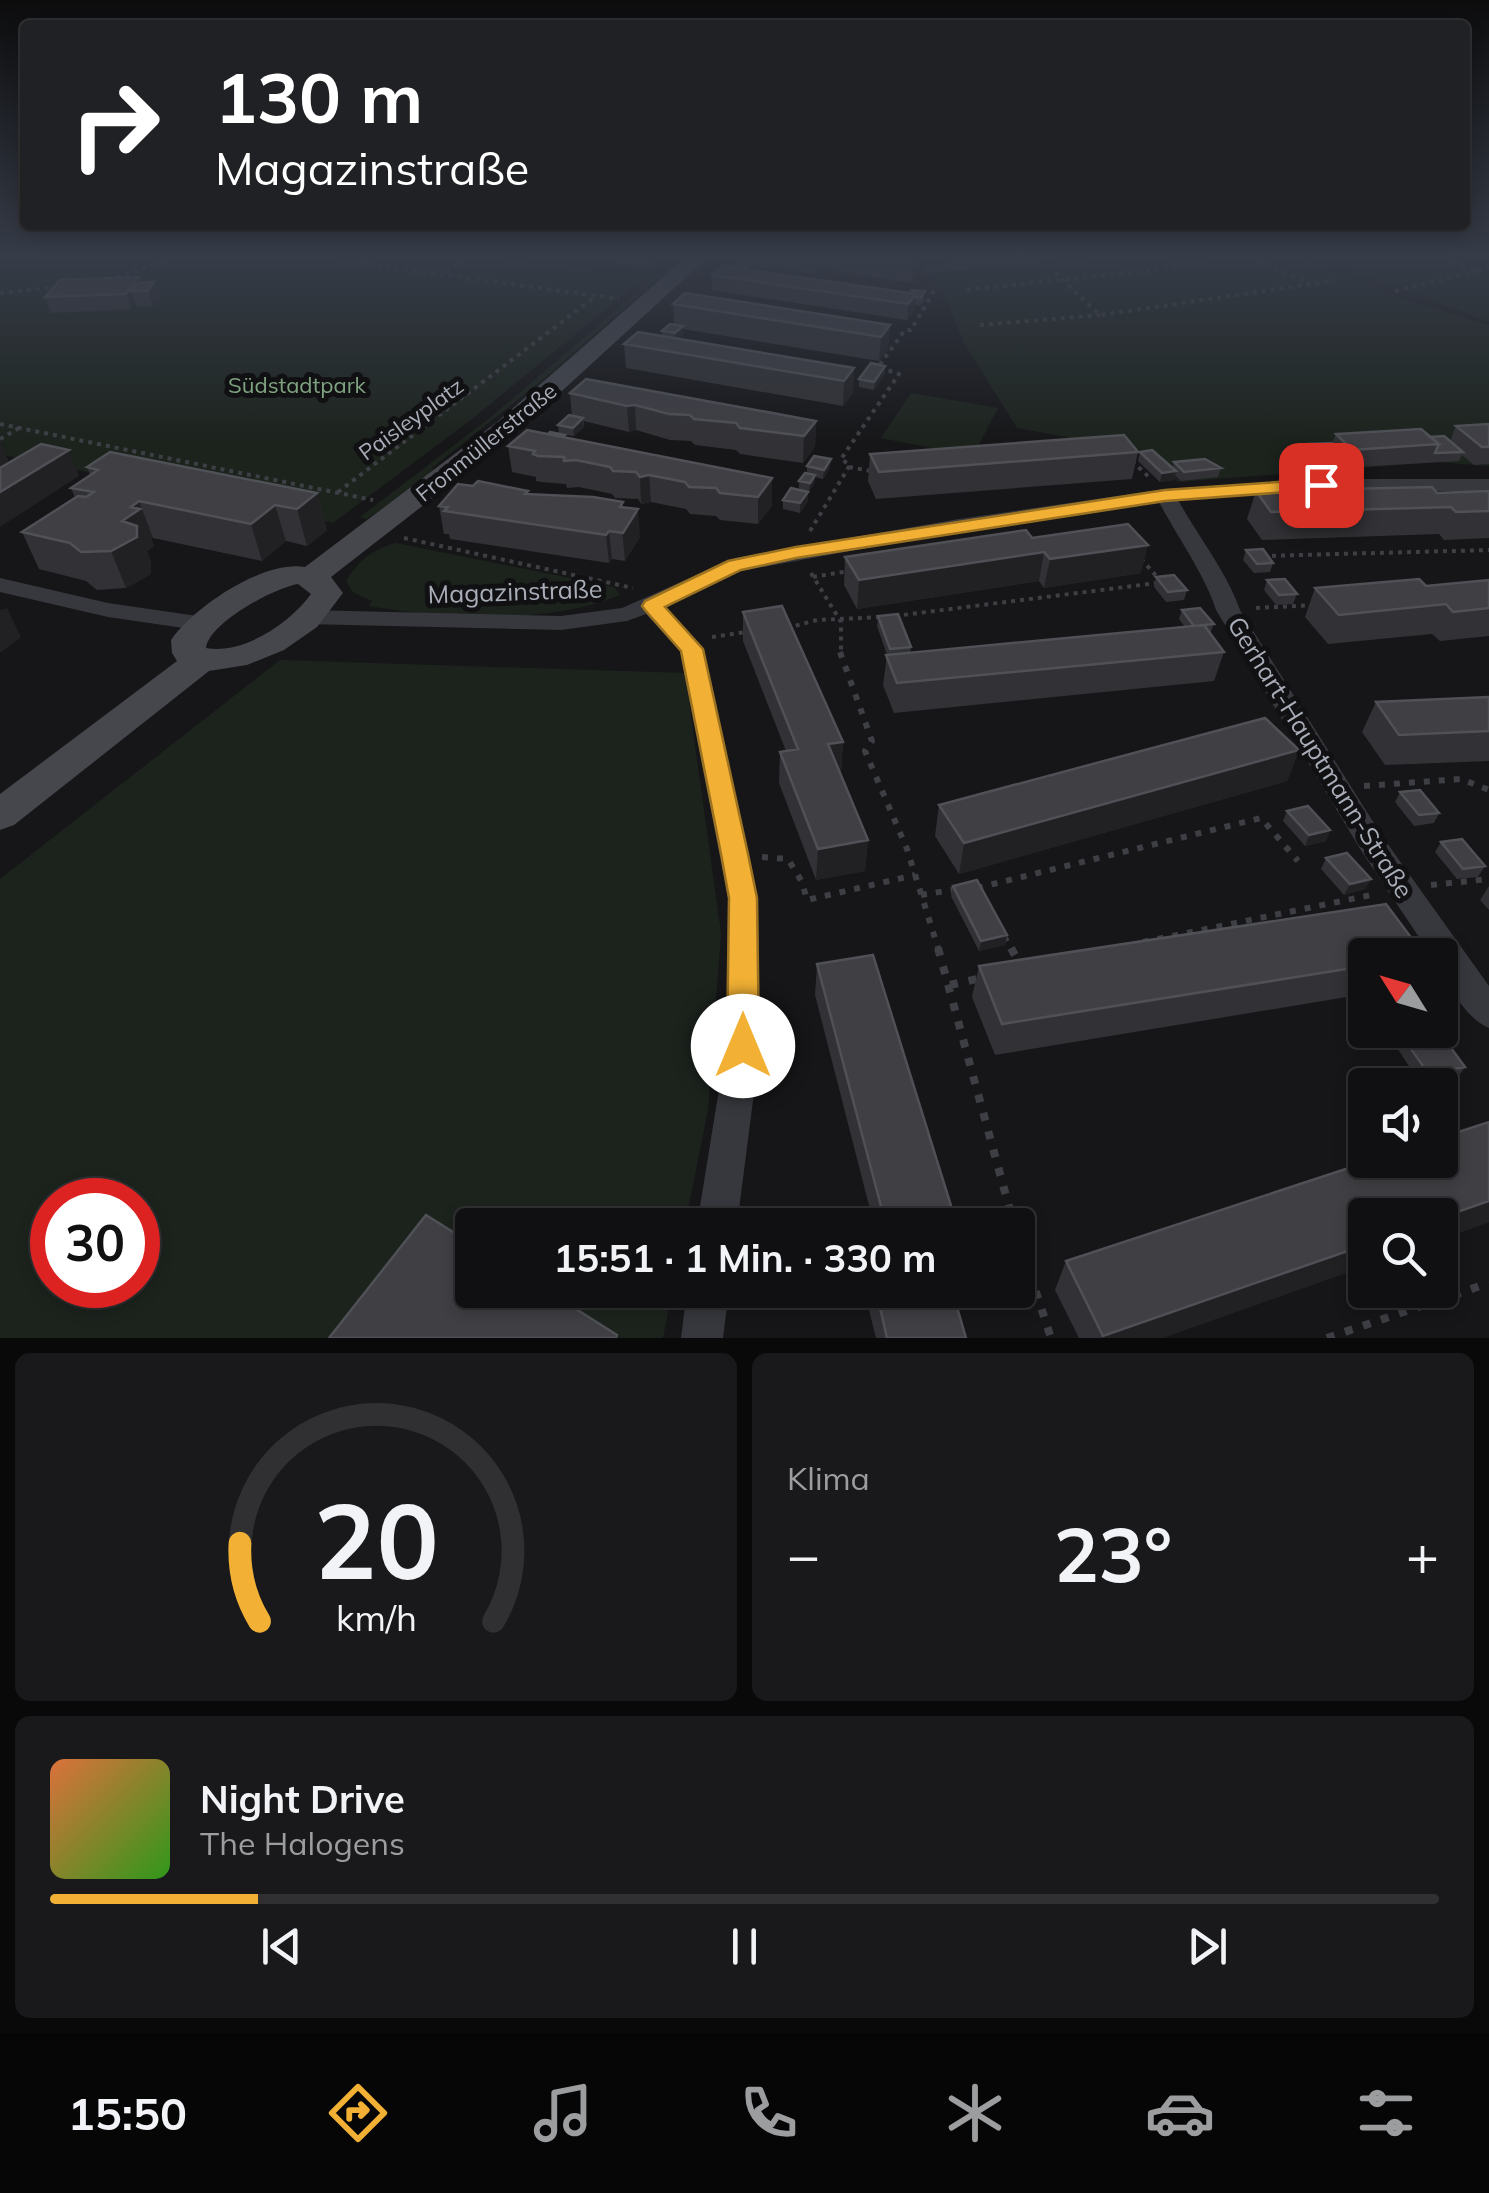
<!DOCTYPE html>
<html lang="de">
<meta charset="utf-8">
<style>
:root{--surface:#101012;--page:#19191b;--text:#f1f3f6;--muted:#9c9d9f;--line:#303032;--accent:#f2b134}
body{margin:0;font-family:Mulish,sans-serif;background:var(--page);color:var(--text);height:100vh;display:flex;flex-direction:column;font-size:38px;white-space:nowrap}
*{box-sizing:border-box;margin:0}
p{font-size:32px;color:var(--muted)}
.icon{flex:none;width:55px;height:55px;fill:none;stroke:currentColor;stroke-width:2;stroke-linecap:round;stroke-linejoin:round}
.map{position:relative;height:1338px;overflow:hidden}
.drawer{display:flex;flex-direction:column;gap:15px;padding:15px;background:#09090a;flex:1}
.drawer>*{flex:none}
.guide{position:absolute;left:20px;top:20px;width:1450px;height:210px;border-radius:10px;box-shadow:0 5px 15px #0003,0 0 0 2px var(--line);background:#202124;color:#fff;overflow:hidden}
.needle{width:65px;rotate:307deg}
.buttons{position:absolute;left:1348px;top:938px;display:grid;gap:20px}
.buttons a{display:grid;place-items:center;width:110px;height:110px;border-radius:10px;background:var(--surface);box-shadow:0 5px 15px #0003,0 0 0 2px var(--line);font-size:50px}
.speed{position:absolute;left:30px;top:1178px;display:flex;gap:20px;font-size:50px;font-weight:700;text-align:center}
.speed>*{display:grid;place-content:center;width:130px;height:130px;border-radius:50%;background:var(--surface);box-shadow:0 5px 15px #0003,0 0 0 2px var(--line);line-height:1}
.speed .limit{border:15px solid #d22;background:#fff;color:#111}
.pin{position:absolute;display:grid;place-items:center;width:85px;height:85px;color:#fff;margin:-42px;border-radius:20px;box-shadow:0 5px 15px #0006}
.me{position:absolute;width:110px;margin:-55px;rotate:0deg;stroke-linejoin:round;filter:drop-shadow(0 0 8px #0008)}
.turn{display:flex;align-items:center;gap:35px;height:210px;padding:0 30px;font-size:45px}
.turn .icon{width:130px;height:130px;stroke-width:2.5}
.turn b{display:block;font-size:70px;line-height:85px}
.big{font-size:75px;font-weight:700;line-height:1.1}
.drawer .tile{flex:1;display:flex;flex-direction:column;justify-content:center;gap:15px;min-width:0;padding:0 35px;border-radius:15px;background:var(--page)}
.drawer .dial{align-items:center;gap:0}
.dial svg{height:260px;overflow:visible;fill:none;stroke:var(--line);stroke-width:7;stroke-linecap:round;text-anchor:middle}
.dial text{fill:var(--text);stroke:none}
.song{display:flex;align-items:center;gap:30px}
.cover{width:120px;height:120px;border-radius:15px;background:linear-gradient(135deg,hsl(20 70% 55%),hsl(110 70% 35%))}
.played{height:10px;border-radius:5px;background:linear-gradient(90deg,var(--accent) 15%,var(--line) 15%)}
.keys{display:flex;justify-content:space-around;direction:ltr}
.heat{display:flex;justify-content:space-between;align-items:center;font-size:55px;direction:ltr}
.drawer .tiles{flex:1;display:grid;gap:15px;grid-template-columns:1fr 1fr}
.tile:last-child{grid-column:span 2}
.trip{position:absolute;left:455px;top:1208px;width:580px;height:100px;border-radius:10px;background:var(--surface);box-shadow:0 5px 15px #0003,0 0 0 2px var(--line);font-weight:700;line-height:100px;text-align:center}
.dock{display:flex;height:160px;justify-content:space-around;align-items:center;background:#060607;color:var(--muted)}
.dock .icon{width:70px;height:70px}
.dock .current{color:var(--accent)}
.dock b{font-size:45px;color:var(--text)}
.map>svg:first-child{display:block}
.green{fill:#1c231d;fill-rule:evenodd}
.lines{fill:none;stroke-linecap:round;stroke-linejoin:round}
.path-far2{stroke:#3d3f44;stroke-width:4;stroke-dasharray:4 5;stroke-linecap:butt}
.path-far1{stroke:#3d3f44;stroke-width:6;stroke-dasharray:6 9;stroke-linecap:butt}
.path{stroke:#3d3f44;stroke-width:8;stroke-dasharray:8 11;stroke-linecap:butt}
.street{fill:#37383d;fill-rule:evenodd}
.secondary{fill:#45474d;fill-rule:evenodd}
.wall{fill:#323236}
.shaded-wall{fill:#212124}
.building{fill:#3f3f44;stroke:#4f5156;stroke-width:2.5}
.route{fill:#f2b134;stroke:#9d7322;stroke-width:2.5}
.labels{text-anchor:middle;dominant-baseline:central;stroke-width:10;stroke-linejoin:round;paint-order:stroke}
.far-park-label{font-size:22px;fill:#7fa381;stroke:#111113}
.far-street-label{font-size:22px;fill:#a8adb8;stroke:#111113}
.street-label{font-size:25px;fill:#a8adb8;stroke:#111113}
</style>
<div class="map">
<svg width="1489" height="1338" viewBox="0 0 1489 1338">
<rect width="100%" height="100%" fill="#161618"/>
<path class="green" d="M0,257h494l151,20 -173,142 -139,104 -333,-69z
M1110,257h185l103,40 91,28v141l-52,-4 -259,20 -36,-31 -125,-23 -53,-85 -28,-69z
M1318,257h171v65z
M657,275h5l-116,102 -114,91 2,4 -67,47 -7,-2 131,-100z
M911,393l87,15 -25,48 -92,-18z
M396,543l218,44 6,8c-71,30 -176,24 -251,11l3,-5 -18,-8 -8,-11c10,-20 28,-34 50,-39z
M280,660l405,13 36,260 -13,177 -23,115h-213v65h200l-9,48h-663v-459zM52,1200h86v85h-86z"/>
<g class="lines">
<path class="path-far2" d="M315,257l304,42
M1250,257l61,27
M1478,271l11,-4
M446,273l23,-16
M1055,273l45,42 234,-34
M117,278l59,-21
M967,290l177,-19 78,-14
M1395,291l83,-20 -40,-14
M0,293l57,-6
M980,325l120,-10
M0,424l373,76
M0,439l19,-11
M1132,461l18,17
M849,467l27,5
M338,492l258,-196
M810,531l40,-66 -9,-6 58,-85 -21,-7 27,-37h6l26,-44
M404,538l229,50
M1263,556l226,-6
M1141,559l19,21
M811,573l30,49v33
M813,577l36,-6
M1256,608l59,-3
M895,616l262,-33
M787,628l30,-8 67,-3
M712,637l34,-5"/>
<path class="path-far1" d="M840,652l32,89 -7,10 42,98 32,102
M1364,786l97,-7 28,11
M762,857l26,2 14,23 5,18 108,-25
M1431,885l58,-6
M977,888l284,-70 37,43
M921,895l37,-6
M1004,936l8,15
M1143,942l233,-48"/>
<path class="path" d="M938,948l76,277
M1011,948l10,18
M950,985l31,-7
M1018,1237l33,101
M1327,1338l162,-55"/>
<path class="street" d="M1009,257h50l-7,4 -122,12 -7,-4 7,-4z
M1321,479h168v12h-168l-143,9c20,36 50,74 62,110l142,226 107,150v42c-22,-8 -49,-50 -49,-73h-9l-69,-103 -146,-242c-10,-33 -39,-74 -57,-108l-200,29 -218,40 -76,35 39,43 54,249 2,148 -23,179h-40l29,-179 2,-148 -48,-247 -34,-37 -19,7 -66,9 -256,-6 -12,-7 12,-7 256,6 61,-8 113,-50 224,-39 206,-30z
M0,578l108,25 96,14 12,7 -12,7 -96,-14 -108,-25z
M687,1290h42l-6,48h-42z"/>
<path class="secondary" d="M686,257h22l-193,177 -184,143 12,16 -26,34 -33,23 -37,15 -38,6 -195,154 -14,5v-36l177,-133 -5,-8 -1,-13c23,-33 92,-80 134,-73l192,-145zM298,584l13,10c-21,29 -68,61 -105,54 3,-25 68,-60 92,-64z"/>
</g>
<path class="wall" d="M612,257h49l-11,10 -38,-5z
M735,257h187l-2,15 -9,11 -92,-15 -5,6 -79,-11z
M748,266v4l177,29 -5,7 -5,-1 -1,4 -7,11 -195,-30v-15l21,-8z
M141,283l18,14 -6,9 -16,1 -2,-4 -4,6 -80,4 -6,-16z
M673,304l217,21 -2,24 -9,12 -196,-32v5l-5,5 176,29 -1,25 -10,13 -217,-38 -2,-24 38,-8v-5l12,-6z
M885,374l-11,16 -15,-3v-8z
M570,393l246,28 -1,26 -12,16 -63,-9 -4,-4 -41,-5 -4,-4 -21,-1 -34,-10 -7,2 -45,-11v6l-10,9 -15,-2 -1,-9 14,-9z
M1489,424v40l-15,1 -12,-10 -3,6 -137,8 -16,-16 3,-9 23,-1 4,-9 94,3 20,4 6,-15z
M548,434l224,44v28l-14,18 -38,-4 -4,-4 -26,-2 -4,-5 -35,-7 -10,2 -3,-5 -23,-1 -3,-4 -33,-7 -12,1 -1,-4 -25,-2 -5,-1v-4l-24,-5 -4,-26z
M1138,452l-6,27 -256,20 -8,-18 2,-27z
M1140,452l33,15 1,-5 47,6 -3,9 -37,4 -6,-6 -1,5 -14,2 -22,-21z
M807,466l23,2 -7,11 -8,-2 -1,7 -6,8v9l-8,12 -17,-4v-9l16,-10v-9l8,-7z
M87,467l230,26 10,37 -20,16 -21,-5 -24,20 -109,-23h-2l3,8 -7,5 4,12v11l-25,14 -29,2 -11,-9 -47,-12 -17,-37 53,-34 -4,-10 19,-13z
M1256,491l181,2 52,-2v47l-45,2 -5,-6 -177,6 -15,-21z
M528,494l96,13 16,30 -15,24 -13,-2 -3,4 -159,-24 -1,-5h-5l-5,-28z
M1032,538l109,35 -97,15 -5,-7 -182,28 -13,-24 1,-28z
M1246,550l27,13 -3,9 -16,1 -11,-13z
M1156,577l31,13 -3,10 -18,2 -12,-15z
M1267,580l30,14 -4,10 -17,1 -12,-15z
M1489,580v56l-49,5 -8,-7 -104,10 -23,-27 10,-29 111,-2z
M1182,610l32,14 -4,10 14,18 -10,29 -320,32 -11,-28 4,-30 -10,-29 1,-10 33,31 -1,6 275,-26 -6,-8z
M743,612l100,130 -2,30 -1,1 28,67 -3,31 -49,9 -37,-97 1,-31 6,-1 -43,-110z
M1489,697v64l-104,4 -23,-33 14,-30z
M1299,750l-12,31 -328,93 -24,-38 4,-31z
M1400,792l39,21 -5,10 -20,3 -19,-24z
M1287,811l43,19 -4,11 -21,5 -22,-25z
M1441,842l44,24 -7,11 -21,2 -22,-27z
M1326,858l45,21 -6,10 -21,6 -23,-26z
M953,886l54,49 -2,10 -26,6 -28,-55z
M1489,886v24l-9,-10z
M1365,955v39l-370,61 -23,-58 7,-31z
M817,964l140,261h-83l-59,-230z
M1399,1032l66,35 -7,10 -37,7 -28,-42z
M1489,1122v100l-327,116h-83l-24,-48 11,-29z
M864,1290h88l14,48h-90z"/>
<path class="shaded-wall" d="M649,257h12l-11,10z
M815,257h5l-1,11 -5,6z
M914,257h8l-2,15 -9,11z
M139,277l4,14h-12l4,12 -4,6 -5,-15z
M154,282l5,15 -6,9 -5,-15z
M916,294l-2,15 -7,11 1,-16z
M890,325l-2,24 -9,12 2,-24z
M683,326v8l-8,7v-8z
M885,366v8l-11,16v-8z
M854,368l-1,25 -10,13 1,-25z
M635,405l1,25 -7,2 -2,-26z
M583,418l1,9 -10,9 -1,-8z
M816,421l-1,26 -12,16 1,-27z
M0,441l9,21 -9,6z
M69,450l10,26 -79,51v-35z
M831,459l-1,9 -7,11 1,-9z
M1176,471l-2,9 -14,2 2,-9z
M649,475l2,27 -10,2 -1,-27z
M815,475l-1,9 -5,8 1,-9z
M772,478v28l-14,18v-27z
M808,492v9l-8,12v-10z
M317,493l10,37 -20,16 -10,-37z
M139,501l14,37h-2l3,8 -7,5 4,12v11l-25,14 -15,-37 11,-30 9,-14z
M623,502l2,27 13,-20 2,28 -15,24 -5,-54z
M275,505l11,36 -24,20 -11,-37z
M609,531l3,28 -3,4 -3,-28z
M1148,545l-7,28 -97,15 6,-29z
M1044,552l-5,29 -182,28 2,-29z
M7,608l14,29 -21,16v-43z
M843,742l-2,30 -15,3 2,-31z
M1299,750l-12,31 -328,93 5,-31z
M1330,830l-4,11 -21,5 4,-11z
M868,840l-3,31 -49,9 2,-31z
M1371,879l-6,10 -21,6 6,-11z
M1007,935l-2,10 -26,6 2,-10z
M1489,1201v21l-49,18v-22z
M1365,1245v21l-203,72h-60l1,-2z"/>
<path class="building" d="M736,264l12,2 -3,3 -12,-2z
M722,266l194,28 -8,10 -196,-29z
M139,277l-13,17 -81,3 15,-17z
M154,282l-6,9h-17l7,-8z
M912,290l13,1 -4,7 -6,-1 1,-3 -6,-1z
M685,293l205,32 -9,12 -208,-33z
M670,324l13,2 -8,7 -13,-2z
M638,332l216,36 -10,13 -220,-37z
M871,363l14,3 -11,16 -15,-3z
M586,379l230,42 -12,15 -64,-8 -4,-5 -42,-4 -4,-4 -21,-1 -34,-9 -8,1 -57,-13z
M569,415l14,3 -10,10 -15,-3z
M1489,424v23h-7l-26,-21z
M1421,429l18,15 -87,6 -16,-16z
M527,430l245,48 -14,19 -38,-4 -4,-5 -27,-1 -4,-5 -36,-7 -9,2 -4,-5 -23,-1 -3,-4 -34,-7 -12,1v-4l-26,-1 -5,-2 2,-3 -27,-5z
M550,432l15,3 -2,2 -15,-3z
M1124,435l14,17 -259,20 -9,-18z
M1444,436l19,16 -28,1 4,-9 -9,-7z
M1332,443l17,16 -24,1 -16,-16z
M41,444l28,6 -69,42v-24z
M1152,450l24,21 -14,2 -22,-21z
M110,452l207,41 -20,16 -22,-4 -24,19 -112,-23 -8,6 9,2 -18,12 15,5v11l-26,14 -30,1 -11,-9 -48,-11 56,-36 8,1 8,-5 -23,-4 27,-18 -11,-3z
M814,456l17,3 -7,11 -17,-4z
M1205,459l16,9 -37,4 -10,-10z
M805,473l10,2 -5,8 -11,-2z
M478,481l50,10 -3,3 68,3 30,5 -3,5 18,2 -15,24 -14,-2 -3,4 -162,-24 4,-4 -9,-1 19,-22 15,2z
M1432,487l5,6 52,-2v20l-33,1 -5,-5 -180,5 -15,-21z
M791,488l17,4 -8,11 -17,-3z
M1128,524l20,21 -98,14 -6,-7 -185,28 -14,-23 181,-27 6,8z
M1263,549l10,14 -16,1 -11,-14z
M1174,575l13,15 -19,2 -12,-15z
M1285,579l12,15 -18,1 -12,-15z
M1419,579l7,7 63,-6v28l-36,4 -7,-8 -107,11 -24,-27z
M782,606l61,136 -15,2 40,96 -50,9 -38,-97 18,-3 -55,-137z
M1200,608l14,16 -20,2 -12,-16z
M898,614l13,33 -21,2 -12,-33z
M1204,625l20,27 -327,31 -11,-28z
M1489,697v34l-90,4 -23,-33z
M1265,718l34,32 -335,93 -25,-38z
M1420,790l19,23 -20,2 -19,-23z
M1308,806l22,24 -21,5 -22,-24z
M1462,839l23,27 -22,3 -22,-27z
M1347,853l24,26 -21,5 -24,-26z
M977,880l30,55 -26,6 -28,-55z
M1386,904l38,51h-59v11l-363,58 -23,-58z
M873,955l84,270h-71l-69,-261z
M1412,1030h26l27,37 -37,6 -29,-41z
M1489,1122v79l-49,17v-3h-75v30l-262,91 -37,-75 307,-101h67v-22z
M426,1215l46,29v46h74l71,45 -1,3h-287z
M876,1290h76l14,48h-79z"/>
<linearGradient id="sky" x2="0" y2="1"><stop stop-color="#0c0c0d"/><stop offset="0.58" stop-color="#363c48"/><stop offset="1" stop-color="#363c48" stop-opacity="0"/></linearGradient>
<rect width="1489" height="444" fill="url(#sky)"/>
<path class="route" d="M1321,479l7,2v8l-163,12 -369,57 -55,12 -76,37 38,42 45,205 9,44 2,148 -5,10 -11,4 -11,-4 -5,-10 2,-148 -8,-44 -40,-203 -36,-41 -3,-4 3,-5 83,-40 68,-14 369,-57z"/>
<g class="labels">
<g class="far-park-label">
<text x="297" y="385">Südstadtpark</text>
</g>
<g class="far-street-label">
<text transform="translate(411 419) rotate(-36)">Paisleyplatz</text>
<text transform="translate(486 442) rotate(-39)">Fronmüllerstraße</text>
</g>
<g class="street-label">
<text transform="translate(515 591) rotate(-2)">Magazinstraße</text>
<text transform="translate(1321 757) rotate(58)">Gerhart-Hauptmann-Straße</text>
</g>
</g>
</svg>
<div class="buttons">
<a><svg class="needle" viewBox="-14 -14 28 28"><path d="M0-13l5 13h-10z" fill="#e53935"/><path d="M0 13l5-13h-10z" fill="#9c9d9f"/></svg></a>
<a><svg class="icon" aria-label="sound" viewBox="0 0 24 24"><path d="M4 9h4l5-4v14l-5-4H4zM17 9q2 3 0 6"/></svg></a>
<a><svg class="icon" aria-label="search" viewBox="0 0 24 24"><circle cx="10" cy="10" r="6"/><path d="M15 15l6 6"/></svg></a>
</div>
<div class="speed"><div class="limit">30</div></div>
<div class="pin" style="left:1321px;top:485px;background:#d93025"><svg class="icon" aria-label="arrive" viewBox="0 0 24 24"><path d="M6 21V4h12l-3 4 3 4H6"/></svg></div>
<svg class="me" style="left:743px;top:1046px" viewBox="-20 -20 40 40"><circle r="19" fill="#fff"/><path d="M0-13L10 11 0 6-10 11z" fill="#f2b134"/></svg>
<div class="trip">15:51 · 1 Min. · 330 m</div>
<div class="guide">
<div class="turn"><svg class="icon" aria-label="right" viewBox="0 0 24 24"><path d="M7 20v-9h11M14 6l5 5-5 5"/></svg><div><b>130 m</b>Magazinstraße</div></div>
</div>
</div>
<section class="drawer">
<div class="tiles">
<div class="tile dial"><svg viewBox="0 0 100 80">
<path d="M14 69A42 42 0 1 1 86 69"/>
<path d="M14 69A42 42 0 0 1 8 45" stroke="#f2b134"/>
<text x="50" y="56" font-size="32" font-weight="700">20</text>
<text x="50" y="72" font-size="11">km/h</text>
</svg></div>
<div class="tile"><p>Klima</p>
<div class="heat"><a>−</a><b class="big">23°</b><a>+</a></div>
</div>
<div class="tile">
<div class="song"><i class="cover"></i><div><b>Night Drive</b><p>The Halogens</p></div></div>
<div class="played"></div>
<div class="keys"><svg class="icon" aria-label="previous" viewBox="0 0 24 24"><path d="M18 5L8 12l10 7zM5 5v14"/></svg><svg class="icon" aria-label="pause" viewBox="0 0 24 24"><path d="M8 5v14M16 5v14"/></svg><svg class="icon" aria-label="next" viewBox="0 0 24 24"><path d="M6 5l10 7-10 7zM19 5v14"/></svg></div>
</div>
</div>
</section>
<nav class="dock">
<b>15:50</b>
<svg class="icon current" aria-label="directions" viewBox="0 0 24 24"><path d="M12 3l9 9-9 9-9-9zM9 14v-3h6M13 9l2 2-2 2"/></svg>
<svg class="icon" aria-label="music" viewBox="0 0 24 24"><path d="M9 18V5l10-2v13"/><circle cx="6" cy="18" r="3"/><circle cx="16" cy="16" r="3"/></svg>
<svg class="icon" aria-label="phone" viewBox="0 0 24 24"><path d="M5 4h4l2 5-3 2q2 4 5 5l2-3 5 2v4C11 20 4 13 5 4z"/></svg>
<svg class="icon" aria-label="climate" viewBox="0 0 24 24"><path d="M12 3v18M4 7l16 10M4 17L20 7"/></svg>
<svg class="icon" aria-label="car" viewBox="0 0 24 24"><path d="M5 17H2v-5l4-1 3-4h7l3 4 3 1v5h-3M9 17h6M6 11h13"/><circle cx="7" cy="17" r="2"/><circle cx="17" cy="17" r="2"/></svg>
<svg class="icon" aria-label="filters" viewBox="0 0 24 24"><path d="M4 7h16M4 17h16"/><circle cx="9" cy="7" r="2"/><circle cx="15" cy="17" r="2"/></svg>
</nav>
